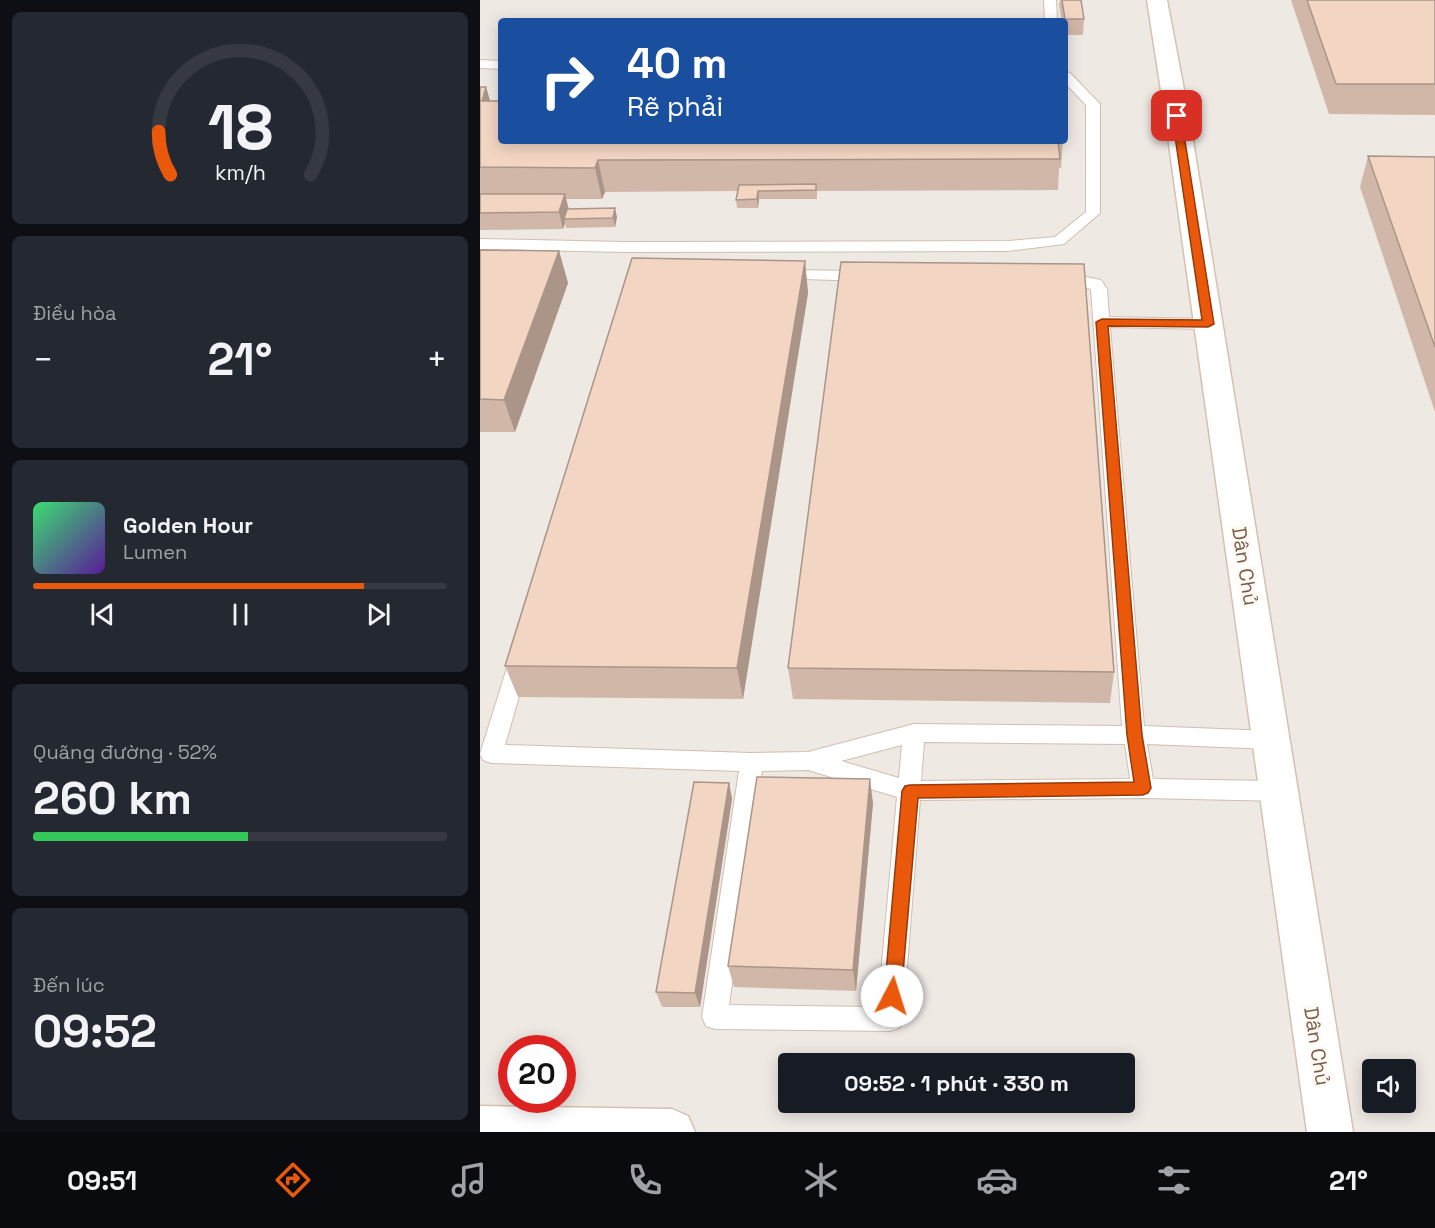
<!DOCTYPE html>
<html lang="vi">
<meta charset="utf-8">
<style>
:root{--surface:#171b24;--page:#242831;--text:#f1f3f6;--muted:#9ea1a6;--line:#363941;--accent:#ea580c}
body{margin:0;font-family:"Space Grotesk",sans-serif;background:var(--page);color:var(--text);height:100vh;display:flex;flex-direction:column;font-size:22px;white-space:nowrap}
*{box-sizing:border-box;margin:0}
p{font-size:20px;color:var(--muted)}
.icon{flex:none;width:33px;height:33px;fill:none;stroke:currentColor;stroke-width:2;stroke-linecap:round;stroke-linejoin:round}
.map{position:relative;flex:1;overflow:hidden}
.panel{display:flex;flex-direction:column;gap:12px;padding:12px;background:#0d0f14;width:480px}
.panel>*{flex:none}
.top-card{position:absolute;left:18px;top:18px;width:570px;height:126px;border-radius:6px;box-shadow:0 3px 15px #0003;background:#1a4fa0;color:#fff;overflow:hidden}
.fabs{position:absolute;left:882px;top:1059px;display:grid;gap:12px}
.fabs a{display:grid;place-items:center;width:54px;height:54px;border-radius:6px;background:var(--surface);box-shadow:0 3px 15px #0003;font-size:30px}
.speed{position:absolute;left:18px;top:1035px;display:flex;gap:12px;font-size:30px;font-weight:700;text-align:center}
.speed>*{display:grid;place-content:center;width:78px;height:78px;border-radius:50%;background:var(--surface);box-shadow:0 3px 15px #0003;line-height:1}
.speed .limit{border:9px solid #d22;background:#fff;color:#111}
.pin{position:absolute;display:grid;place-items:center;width:51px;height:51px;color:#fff;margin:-26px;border-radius:12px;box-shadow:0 3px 9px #0006}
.me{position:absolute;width:66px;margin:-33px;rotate:5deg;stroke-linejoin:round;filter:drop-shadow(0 0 4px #0008)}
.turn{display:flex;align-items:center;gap:21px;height:126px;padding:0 30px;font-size:27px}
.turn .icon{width:78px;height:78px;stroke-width:2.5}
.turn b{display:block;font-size:42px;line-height:51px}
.big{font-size:45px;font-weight:700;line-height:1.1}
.panel .card{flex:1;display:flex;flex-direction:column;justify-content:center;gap:9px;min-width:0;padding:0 21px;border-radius:9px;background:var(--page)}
.panel .dial{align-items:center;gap:0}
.dial svg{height:156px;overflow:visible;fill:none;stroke:var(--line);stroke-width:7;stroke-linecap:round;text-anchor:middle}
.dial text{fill:var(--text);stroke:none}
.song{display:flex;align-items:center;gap:18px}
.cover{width:72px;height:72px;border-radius:9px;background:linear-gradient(135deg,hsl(140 70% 55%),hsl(270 70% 35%))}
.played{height:6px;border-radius:3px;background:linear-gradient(90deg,var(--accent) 80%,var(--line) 80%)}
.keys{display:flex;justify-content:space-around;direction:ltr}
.heat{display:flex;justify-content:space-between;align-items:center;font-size:33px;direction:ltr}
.charge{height:9px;border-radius:4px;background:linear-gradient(90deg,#34c759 52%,var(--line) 0)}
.trip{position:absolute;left:298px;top:1053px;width:357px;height:60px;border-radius:6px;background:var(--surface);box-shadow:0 3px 15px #0003;font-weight:700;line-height:60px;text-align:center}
.tabs{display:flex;height:96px;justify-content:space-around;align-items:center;background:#090b0e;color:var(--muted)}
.tabs .icon{width:42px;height:42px}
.tabs .on{color:var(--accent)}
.tabs b{font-size:27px;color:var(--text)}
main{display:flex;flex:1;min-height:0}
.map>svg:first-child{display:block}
.industrial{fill:#efe9e4;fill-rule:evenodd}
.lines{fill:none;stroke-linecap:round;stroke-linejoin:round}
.lane-casing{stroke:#d1beb0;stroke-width:2}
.secondary-casing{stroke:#d6c0b0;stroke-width:3}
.lane{fill:#fff;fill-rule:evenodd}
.secondary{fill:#fff;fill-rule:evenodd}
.wall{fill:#d1b7a8}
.shaded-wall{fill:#aa9588}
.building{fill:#f3d5c3;stroke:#aa9588;stroke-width:1.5}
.route{fill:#ea580c;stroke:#983908;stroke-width:1.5}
.labels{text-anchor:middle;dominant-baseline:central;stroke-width:6;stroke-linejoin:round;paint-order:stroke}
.street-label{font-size:20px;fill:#7a5c4d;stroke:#fffaf3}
</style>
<main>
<section class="panel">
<div class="card dial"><svg viewBox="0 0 100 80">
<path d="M14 69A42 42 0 1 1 86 69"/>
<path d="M14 69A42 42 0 0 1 8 47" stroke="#ea580c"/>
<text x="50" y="56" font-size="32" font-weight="700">18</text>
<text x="50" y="72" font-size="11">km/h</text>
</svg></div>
<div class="card"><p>Điều hòa</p>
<div class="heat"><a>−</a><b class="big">21°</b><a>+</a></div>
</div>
<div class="card">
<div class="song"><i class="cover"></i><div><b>Golden Hour</b><p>Lumen</p></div></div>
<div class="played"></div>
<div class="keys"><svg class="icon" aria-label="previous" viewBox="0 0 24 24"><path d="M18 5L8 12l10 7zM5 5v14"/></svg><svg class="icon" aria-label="pause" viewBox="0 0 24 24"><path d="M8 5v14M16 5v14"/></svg><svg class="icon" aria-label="next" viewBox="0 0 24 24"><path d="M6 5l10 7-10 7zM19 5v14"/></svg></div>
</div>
<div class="card"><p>Quãng đường · 52%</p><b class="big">260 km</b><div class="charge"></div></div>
<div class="card"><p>Đến lúc</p><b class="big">09:52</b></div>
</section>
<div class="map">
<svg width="955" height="1132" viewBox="0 0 955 1132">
<rect width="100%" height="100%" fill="#fdf6ec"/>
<path class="industrial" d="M0,0h955v1132h-955zM21,21h564v120h-564zM32,1048h50v52h-50zM309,1064h336v38h-336zM892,1070h34v32h-34z"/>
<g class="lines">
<g class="lane-casing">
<path id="lane" d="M564,0h12l1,21h-12z
M0,60l21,1v8l-21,-1z
M585,72l5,1 30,31v109l-36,31 -56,7 -383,1 -145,-3v-10l145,3 383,-1 47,-4 31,-25v-107l-21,-22z
M301,270l84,1 8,5 -8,5 -90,-3 -2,-3z
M580,272l41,8 6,9 2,28 99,2 8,5 -8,5 -98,-2 34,399 128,5 8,3 3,6 -3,6 -8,3 -125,-5 6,35 126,2 8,3 3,7 -3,7 -8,3 -136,-3 -223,2 -17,219 -4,9 -9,3 -175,-2 -9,-3 -4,-9 37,-246 -248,-8 -8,-3 -3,-6 30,-96 3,-6 7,-2 7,2 3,6 -25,87 246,8 57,-1 106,-28 208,2 -31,-437 -37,-9 -2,-3 2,-3zM444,742l201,2 5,35 -209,2zM422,745l-3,33 -58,-17zM328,770l89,27 -19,210 -149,-2 33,-234z"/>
</g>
<g class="secondary-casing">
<path id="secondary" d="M667,0h20l22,116 164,1016h-46l-142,-1016z
M0,1106l192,3 16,7 7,16h-215z"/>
</g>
<use href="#lane" class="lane"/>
<use href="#secondary" class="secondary"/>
</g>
<path class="wall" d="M580,0h21l3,19 -1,16h-18v-14h-3l-3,-16z
M811,0h144v115l-106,-1z
M0,87h6l15,54h562l-2,27h-2l-1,22 -241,1v8h-58l-1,9h-21l-1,-8 2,-9 -133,1 -3,7h-36l3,10 48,8 -2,10 -49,1 -1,-5 -2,6 -83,1z
M888,156l67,1v255l-75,-225z
M0,250l79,1 9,32 -53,149h-35z
M325,261l3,32 -65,406 -225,-2 -13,-31z
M308,668l326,4 -4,31 -317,-4z
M249,783l3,16 -32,208h-38l-6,-15z
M393,803l-17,188 -122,-4 -6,-21z"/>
<path class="shaded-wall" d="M6,87l5,17h-10z
M118,160l7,32 -3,7 -7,-31z
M278,191l1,8 -1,9 -1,-9z
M85,194l4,17 -5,8 1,4 -2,6 -4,-17z
M135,208l2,9 -2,10 -2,-9z
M79,251l9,32 -53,149 -11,-32z
M325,261l3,32 -65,406 -6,-31z
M390,779l3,24 -17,188 -3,-21z
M249,783l3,16 -32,208 -5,-14z"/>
<path class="building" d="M582,0h19l3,19h-19z
M827,0h128v84h-99z
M0,87h6l-4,14h-2z
M0,101h21v40h557l2,18 -462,1 -3,8 -115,-1z
M888,156l67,1v190z
M336,184v6l-58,1 -1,8 -21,1 3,-15z
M0,194h85l-6,18 -79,1z
M135,208l-2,10 -49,1 3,-10z
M0,250l79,1 -55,149 -24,-1z
M152,258l173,3 -68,407 -232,-2z
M361,262l243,2 30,408 -326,-4z
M277,777l113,2 -17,191 -125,-4z
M214,782l35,1 -34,210 -39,-1z"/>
<path class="route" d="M697,113l4,3 33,208 -6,3 -100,-1 34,409 9,53 -3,5 -5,2 -225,3 -17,198 -2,6 -7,3 -6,-3 -2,-6 18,-205 3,-5 5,-1 224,-3 -7,-47 -31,-413 6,-3 100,1 -30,-204z"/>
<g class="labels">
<g class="street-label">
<text transform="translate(765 566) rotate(81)">Dân Chủ</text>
<text transform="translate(837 1046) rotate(81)">Dân Chủ</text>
</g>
</g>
</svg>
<div class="fabs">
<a><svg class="icon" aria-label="sound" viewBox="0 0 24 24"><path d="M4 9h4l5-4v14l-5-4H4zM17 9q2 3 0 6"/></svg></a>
</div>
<div class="speed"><div class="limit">20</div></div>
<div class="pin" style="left:697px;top:116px;background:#d93025"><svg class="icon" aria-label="arrive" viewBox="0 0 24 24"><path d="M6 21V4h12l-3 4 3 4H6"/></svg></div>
<svg class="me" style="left:412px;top:996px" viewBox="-20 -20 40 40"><circle r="19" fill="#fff"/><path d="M0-13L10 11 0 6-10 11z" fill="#ea580c"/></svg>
<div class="trip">09:52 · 1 phút · 330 m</div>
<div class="top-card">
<div class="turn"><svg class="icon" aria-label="right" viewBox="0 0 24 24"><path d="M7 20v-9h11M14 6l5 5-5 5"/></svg><div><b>40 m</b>Rẽ phải</div></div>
</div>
</div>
</main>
<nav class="tabs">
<b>09:51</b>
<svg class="icon on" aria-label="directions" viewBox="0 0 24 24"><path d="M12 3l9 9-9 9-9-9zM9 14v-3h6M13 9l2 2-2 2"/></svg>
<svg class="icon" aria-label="music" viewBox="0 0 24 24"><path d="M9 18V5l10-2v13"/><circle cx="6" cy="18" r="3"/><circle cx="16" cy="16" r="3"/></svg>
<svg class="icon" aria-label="phone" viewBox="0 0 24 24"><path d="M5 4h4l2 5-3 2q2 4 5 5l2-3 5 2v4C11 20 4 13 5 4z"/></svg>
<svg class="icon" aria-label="climate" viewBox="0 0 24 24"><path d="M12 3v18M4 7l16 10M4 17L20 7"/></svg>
<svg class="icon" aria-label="car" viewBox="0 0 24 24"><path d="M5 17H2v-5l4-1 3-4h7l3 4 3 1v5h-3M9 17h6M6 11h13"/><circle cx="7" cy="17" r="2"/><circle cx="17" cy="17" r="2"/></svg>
<svg class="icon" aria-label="filters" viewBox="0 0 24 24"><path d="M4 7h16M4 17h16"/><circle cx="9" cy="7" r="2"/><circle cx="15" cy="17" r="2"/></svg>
<b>21°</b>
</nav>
